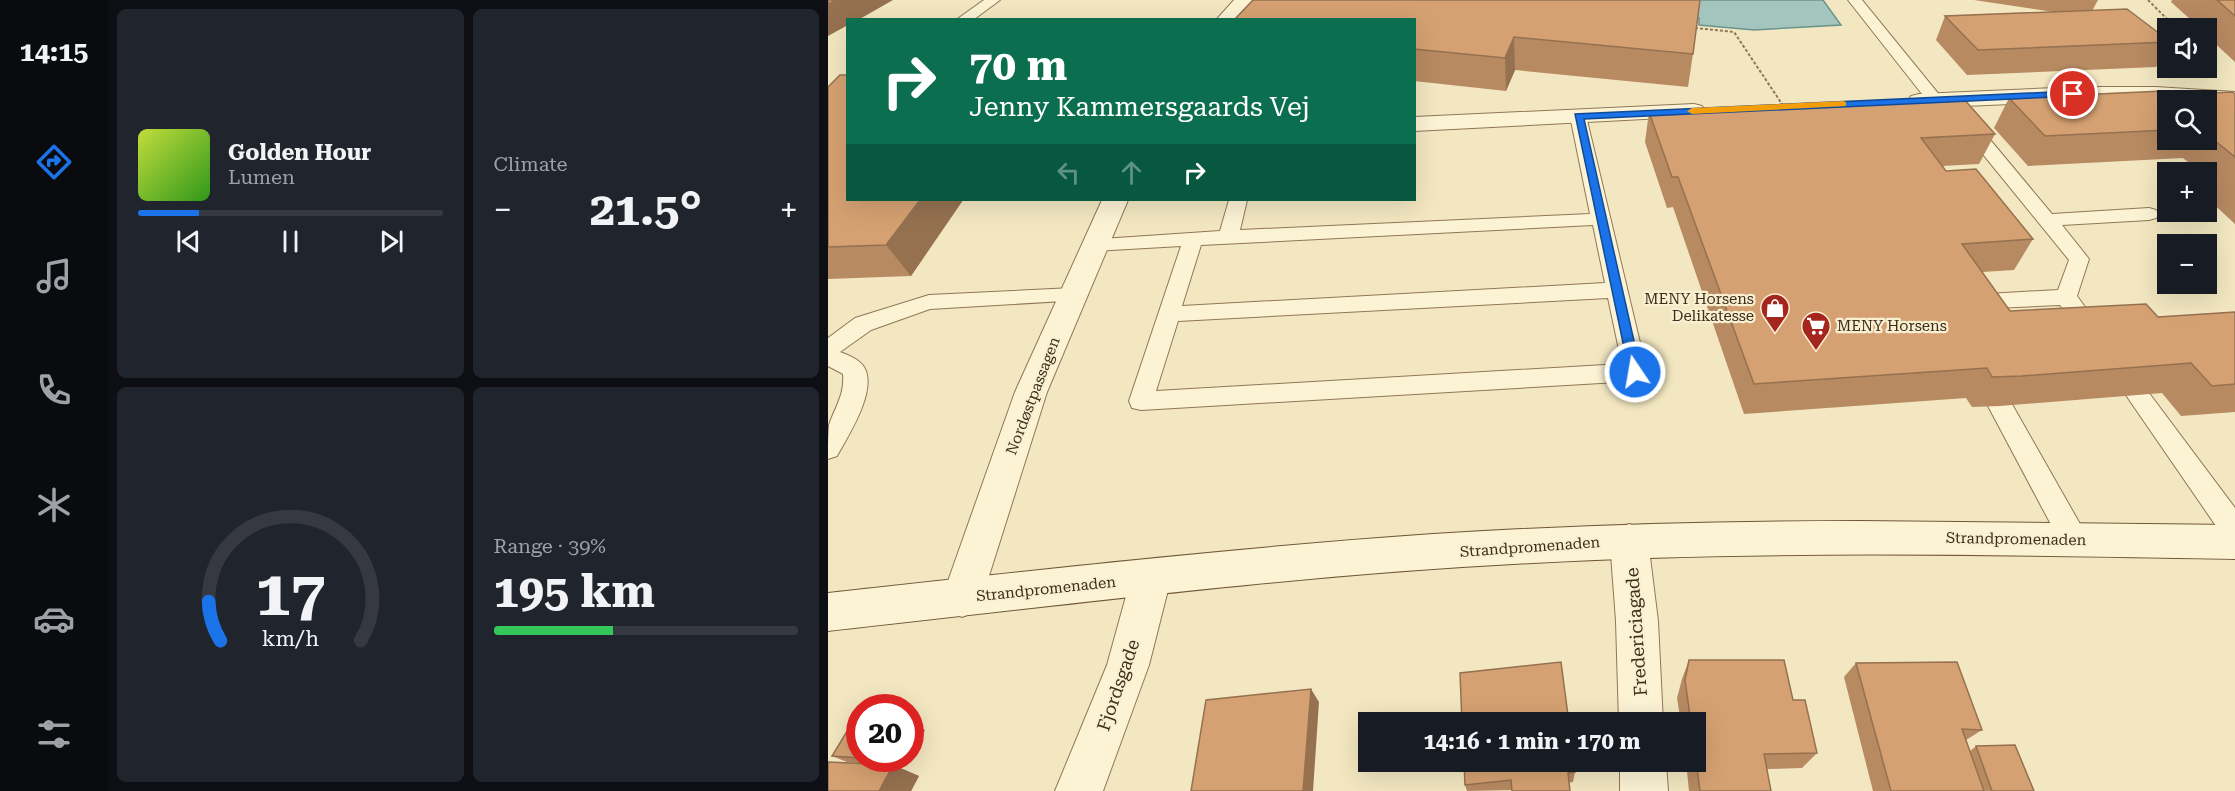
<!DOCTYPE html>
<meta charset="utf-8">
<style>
:root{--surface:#171b24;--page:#20242c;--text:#f1f3f6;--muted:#9ea1a6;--line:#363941;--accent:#1a73e8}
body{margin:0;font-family:"Roboto Serif",serif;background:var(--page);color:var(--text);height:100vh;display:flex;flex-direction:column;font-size:22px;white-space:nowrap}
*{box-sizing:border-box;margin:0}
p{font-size:20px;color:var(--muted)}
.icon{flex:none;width:33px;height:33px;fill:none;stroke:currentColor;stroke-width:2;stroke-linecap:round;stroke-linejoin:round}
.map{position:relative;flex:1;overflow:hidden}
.sheet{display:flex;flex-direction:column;gap:9px;padding:9px;background:#0d0f14;width:720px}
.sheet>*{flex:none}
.banner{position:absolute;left:18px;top:18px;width:570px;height:183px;border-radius:0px;box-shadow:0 6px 24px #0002;background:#0b6e4f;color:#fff;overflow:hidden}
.fabs{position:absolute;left:1329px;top:18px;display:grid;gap:12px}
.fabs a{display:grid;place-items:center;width:60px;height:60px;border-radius:0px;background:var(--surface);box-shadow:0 6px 24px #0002;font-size:30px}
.speed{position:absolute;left:18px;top:694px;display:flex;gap:12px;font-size:30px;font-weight:700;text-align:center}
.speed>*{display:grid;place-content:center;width:78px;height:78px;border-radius:50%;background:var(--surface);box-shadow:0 6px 24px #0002;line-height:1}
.speed .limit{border:9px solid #d22;background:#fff;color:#111}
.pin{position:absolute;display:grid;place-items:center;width:51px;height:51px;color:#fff;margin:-26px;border:3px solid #fff;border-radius:50%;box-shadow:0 2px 6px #0007}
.me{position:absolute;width:66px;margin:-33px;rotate:348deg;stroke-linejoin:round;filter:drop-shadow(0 0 4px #0008)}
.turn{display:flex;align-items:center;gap:21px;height:126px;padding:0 24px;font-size:27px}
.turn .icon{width:78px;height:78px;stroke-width:2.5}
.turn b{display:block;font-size:42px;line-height:51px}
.lanes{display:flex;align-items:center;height:57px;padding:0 24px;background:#0003;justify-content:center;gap:30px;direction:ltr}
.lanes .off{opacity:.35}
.big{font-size:45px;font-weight:700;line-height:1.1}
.sheet .widget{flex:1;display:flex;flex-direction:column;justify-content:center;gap:9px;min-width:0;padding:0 21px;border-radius:9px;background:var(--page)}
.sheet .dial{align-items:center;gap:0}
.dial svg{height:156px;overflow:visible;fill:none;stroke:var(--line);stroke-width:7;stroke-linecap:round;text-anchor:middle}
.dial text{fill:var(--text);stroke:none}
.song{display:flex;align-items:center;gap:18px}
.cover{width:72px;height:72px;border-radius:9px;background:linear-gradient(135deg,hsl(70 70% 55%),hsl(110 70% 35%))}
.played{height:6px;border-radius:3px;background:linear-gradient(90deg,var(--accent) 20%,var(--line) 20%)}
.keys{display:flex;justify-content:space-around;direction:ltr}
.heat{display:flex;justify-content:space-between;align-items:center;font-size:33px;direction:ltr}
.charge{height:9px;border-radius:4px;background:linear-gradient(90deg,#34c759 39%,var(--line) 0)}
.sheet .tiles{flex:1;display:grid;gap:9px;grid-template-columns:repeat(2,1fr)}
.trip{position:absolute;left:530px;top:712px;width:348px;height:60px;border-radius:0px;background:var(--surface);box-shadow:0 6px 24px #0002;font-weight:700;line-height:60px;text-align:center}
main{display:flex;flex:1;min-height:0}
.tabs{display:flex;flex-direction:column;width:108px;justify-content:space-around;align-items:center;background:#090b0e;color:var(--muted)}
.tabs .icon{width:42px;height:42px}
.tabs .current{color:var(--accent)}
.tabs b{font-size:27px;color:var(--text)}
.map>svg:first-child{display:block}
.water{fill:#a4c5bd;stroke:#69948c;stroke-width:1.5}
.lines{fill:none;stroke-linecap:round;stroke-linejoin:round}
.lane-casing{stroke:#8f7756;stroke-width:2}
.street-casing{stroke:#8f7756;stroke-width:2}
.secondary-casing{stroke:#705839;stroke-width:2}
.path{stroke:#8f7756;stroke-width:2;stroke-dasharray:3 2;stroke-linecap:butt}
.lane{fill:#fcf3d5;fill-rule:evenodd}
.street{fill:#fcf3d5;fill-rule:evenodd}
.secondary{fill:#fcf3d5;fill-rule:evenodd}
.wall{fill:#b78a62;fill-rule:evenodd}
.shaded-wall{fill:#957150}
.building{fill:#d5a172;stroke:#957150;stroke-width:1.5}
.route{fill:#1a73e8;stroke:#114b97;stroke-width:1.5}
.slow{fill:#f59e0b}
.labels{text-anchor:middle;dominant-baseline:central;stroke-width:4.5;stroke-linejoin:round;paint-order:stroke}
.poi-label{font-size:15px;fill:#3d2e1c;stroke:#f9f0d1;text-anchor:end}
.street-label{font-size:15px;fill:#3d2e1c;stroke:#f9f0d1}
.near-street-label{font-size:18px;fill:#3d2e1c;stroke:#f9f0d1}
</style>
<main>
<nav class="tabs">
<b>14:15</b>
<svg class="icon current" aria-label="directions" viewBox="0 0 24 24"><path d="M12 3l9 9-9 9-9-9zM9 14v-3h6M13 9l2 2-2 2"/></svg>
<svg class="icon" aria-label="music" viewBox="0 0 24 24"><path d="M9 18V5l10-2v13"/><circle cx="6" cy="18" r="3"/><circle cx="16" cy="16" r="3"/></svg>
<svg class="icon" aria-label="phone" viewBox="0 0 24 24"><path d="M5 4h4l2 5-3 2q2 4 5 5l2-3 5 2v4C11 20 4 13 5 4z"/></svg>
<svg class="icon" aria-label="climate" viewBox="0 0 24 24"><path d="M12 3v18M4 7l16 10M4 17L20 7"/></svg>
<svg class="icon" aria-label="car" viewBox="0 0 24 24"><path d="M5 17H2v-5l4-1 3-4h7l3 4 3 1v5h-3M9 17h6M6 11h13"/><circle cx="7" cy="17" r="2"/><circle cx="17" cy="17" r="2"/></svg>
<svg class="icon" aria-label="filters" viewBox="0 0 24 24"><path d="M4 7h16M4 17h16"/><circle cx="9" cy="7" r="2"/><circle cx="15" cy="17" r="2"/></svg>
</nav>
<section class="sheet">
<div class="tiles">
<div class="widget">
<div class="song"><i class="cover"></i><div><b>Golden Hour</b><p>Lumen</p></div></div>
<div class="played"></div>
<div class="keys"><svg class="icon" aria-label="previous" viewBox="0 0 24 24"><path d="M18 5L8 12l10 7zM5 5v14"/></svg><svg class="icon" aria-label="pause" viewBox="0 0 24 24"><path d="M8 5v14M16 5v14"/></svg><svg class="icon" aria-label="next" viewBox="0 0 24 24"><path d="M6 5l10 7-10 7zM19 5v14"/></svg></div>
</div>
<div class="widget"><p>Climate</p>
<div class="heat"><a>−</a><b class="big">21.5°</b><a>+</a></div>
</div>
<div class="widget dial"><svg viewBox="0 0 100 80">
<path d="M14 69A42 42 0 1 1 86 69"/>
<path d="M14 69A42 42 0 0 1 8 49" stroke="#1a73e8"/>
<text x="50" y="56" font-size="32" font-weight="700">17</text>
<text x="50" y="72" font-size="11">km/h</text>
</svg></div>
<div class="widget"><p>Range · 39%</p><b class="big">195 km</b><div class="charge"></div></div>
</div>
</section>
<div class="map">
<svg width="1407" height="791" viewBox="0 0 1407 791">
<rect width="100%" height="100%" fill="#f3e7c1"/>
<path class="water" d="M655,0h340l18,25 -87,5 -55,-5v-7z"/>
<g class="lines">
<g class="lane-casing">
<path id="lane" d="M156,0h16l-27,20h-17z
M1020,0h14l79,97 2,3 -2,3h-12z
M750,111l8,5 61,256 -4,6 -8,3 -494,29 -9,-2 -3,-7 52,-155 -87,5 -7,-1 -3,-5 3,-5 133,-9 9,-31h18l-7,30 350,-16 -20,-98zM765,225l12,58 -423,23 19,-61zM780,298l14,66 -466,27 22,-70z
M1138,117l6,1 80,96 97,-6 7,2 3,4 -3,4 -7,2 -87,5 27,34 -12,37 27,37 -3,6c-20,6 -30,-20 -41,-34l-90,4 -8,-2 -3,-5 3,-5 8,-2 88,-5 11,-30 -109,-134 -2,-4 2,-4z
M245,288l8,2 3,5 -3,5 -151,9 -59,21 -31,22c8,3 19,7 24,15 14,23 -16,69 -27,89l-9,3c0,-10 0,-24 1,-34 6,-18 16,-31 14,-51l-15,-8v-28l27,-20 74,-23z
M1310,386l8,3 89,119v34l-10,-3 -95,-138 -4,-6 4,-6z
M1172,397l9,2 75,132 4,9 -4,9 -10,3 -10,-3 -76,-143 3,-7z"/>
</g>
<g class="street-casing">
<path id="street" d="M406,0h20l-18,20h-20z
M1249,87h79l79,5v14l-29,-3v-3l-129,1 -158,7 -8,-2 -3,-5 3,-5 8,-2z
M866,104l8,2 3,5 -3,5 -288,15v-14z
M274,200h26l-81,192 -65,206 -6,13 -14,6 -14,-6 -6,-13 73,-206z
M801,524l14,5 5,12 10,80 5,102h-44l-3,-102 -6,-80 5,-12z
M323,560l14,5 6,13 -22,87 -46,126h-48l52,-126 24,-87 6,-13z
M792,762h46l2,29h-48z"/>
</g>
<g class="secondary-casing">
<path id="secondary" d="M1031,521l376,4v34c-234,-4 -468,-9 -702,4 -236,12 -470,42 -705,68v-38c201,-22 403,-45 605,-59 142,-9 284,-13 426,-13z"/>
</g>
<path class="path" d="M1320,0l28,28
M867,28l39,4 50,75"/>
<use href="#lane" class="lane"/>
<use href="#street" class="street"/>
<use href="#secondary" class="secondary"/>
</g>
<path class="wall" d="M425,0h447l-7,54 -5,33 -173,-17 -9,21 -92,-10v-61h-180z
M1146,0h124l-6,11 76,29v8l-12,19 -189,8 -31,-35 9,-24 109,-4z
M1344,0h63v62l-29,-27v-7h-6l-29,-26z
M0,87l20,113h115l-52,76 -83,3z
M1407,94v130l-27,-25 7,-9 -9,-7v-11h-12l-8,-7 2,-3 -5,-4 -155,8 -34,-38 15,-30zM1340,100h38v40h-38z
M821,112l346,22 -16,30 -37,2 4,5 87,68 -19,31 -32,2 28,39 148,6 77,-5v100l-54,4 -19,-23 -162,13 -28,1 -6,-9 -222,16 -71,-207 -6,1 -22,-66z
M861,660l104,40 24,53 -15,15 -35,1 4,22h-82l-3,-29h9v-39h-14l-4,-25 5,-19z
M1028,663l126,67 -16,10 4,11 6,-5 58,45h-161l-29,-114z
M32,718v41h49l-3,7 -13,-1 26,11 -8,15h-83l59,-26 -40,-3 -15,-6z
M747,772l-2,10 -61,8 -45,1 -2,-6z"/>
<path class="shaded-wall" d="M7,0h58l-35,20h-10v5l-20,11v-32z
M686,37l1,33 -9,21 -1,-33z
M92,200h43l-52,76 -25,-31z
M483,689l8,13 -6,89h-10z
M84,723l13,7 -15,27v-31z
M64,759h17l-3,7 -14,-6z
M65,765l26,11 -8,15h-32z"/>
<path class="building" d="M0,0h7l-7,4z
M425,0h447l-7,54 -179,-17 -9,21 -91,-9v-29h-180z
M1389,0h18v16z
M1299,9l41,31v2l-190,8 -33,-34z
M12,75h8v125h72l-34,45 -58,2v-160z
M1335,91l5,4 64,-3 3,2v63l-27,-22h6l-8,-6v-29h-38v30l-123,6 -36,-38z
M1135,98l32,36 -74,4 25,33 30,-2 57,70 -71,5 48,67 136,-7 12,13 77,-5v72l-23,2 -21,-23 -169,13 -30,1 -5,-9 -233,16 -76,-207h-6l-23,-65z
M861,660h95l9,40h12l12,53 -53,1 7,37h-71l-5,-39v-29h-4l-6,-43z
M733,662l8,61h-107l-2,-50z
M1129,662l25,68 -20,-1 22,62h-93l-35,-128z
M483,689l-8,102h-112l15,-91z
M27,718h5v40l-28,-2z
M1187,745l19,46h-42l-16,-45z
M0,762l65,3 -14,26h-51z
M636,762h110l1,10 -7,1 2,18h-58l-1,-11 -46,5z"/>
<path class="route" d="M1245,91l4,1v4l-493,23 57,253 -6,5 -5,-1 -55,-262z"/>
<path class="slow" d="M1015,101l3,1v4l-154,8 -5,-3 5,-3z"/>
<defs>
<g id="shop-pin" transform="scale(1.5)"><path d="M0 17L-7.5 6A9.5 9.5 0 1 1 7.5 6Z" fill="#a5251f" stroke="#f9f0d1"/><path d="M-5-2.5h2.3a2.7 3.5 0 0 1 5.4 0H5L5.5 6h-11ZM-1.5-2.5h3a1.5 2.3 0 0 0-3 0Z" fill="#fff"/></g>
<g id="supermarket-pin" transform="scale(1.5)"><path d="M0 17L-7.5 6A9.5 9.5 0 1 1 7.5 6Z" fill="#a5251f" stroke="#f9f0d1"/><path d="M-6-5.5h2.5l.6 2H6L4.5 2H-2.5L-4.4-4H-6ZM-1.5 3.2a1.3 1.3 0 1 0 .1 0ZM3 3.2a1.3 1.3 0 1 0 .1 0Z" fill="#fff"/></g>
</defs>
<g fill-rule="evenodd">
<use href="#shop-pin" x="947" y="308"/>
<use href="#supermarket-pin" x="988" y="326"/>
</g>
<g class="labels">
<g class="poi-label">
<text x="926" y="299">MENY Horsens<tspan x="926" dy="17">Delikatesse</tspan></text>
<text x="1009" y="326" text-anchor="start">MENY Horsens</text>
</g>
<g class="street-label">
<text transform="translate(205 396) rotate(-69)">Nordøstpassagen</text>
<text transform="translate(1188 539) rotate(1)">Strandpromenaden</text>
<text transform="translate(702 547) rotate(-4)">Strandpromenaden</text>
<text transform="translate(218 589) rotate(-6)">Strandpromenaden</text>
</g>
<g class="near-street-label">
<text transform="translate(808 632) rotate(-94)">Fredericiagade</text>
<text transform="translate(290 685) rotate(-71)">Fjordsgade</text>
</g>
</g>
</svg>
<div class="fabs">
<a><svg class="icon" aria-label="sound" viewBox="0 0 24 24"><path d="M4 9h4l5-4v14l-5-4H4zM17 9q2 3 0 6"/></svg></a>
<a><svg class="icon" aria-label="search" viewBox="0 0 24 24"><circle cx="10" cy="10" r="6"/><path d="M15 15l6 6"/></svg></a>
<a>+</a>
<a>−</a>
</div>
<div class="speed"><div class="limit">20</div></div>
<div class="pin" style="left:1245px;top:94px;background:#d93025"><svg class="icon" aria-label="arrive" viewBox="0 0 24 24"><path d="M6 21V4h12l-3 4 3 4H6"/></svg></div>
<svg class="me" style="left:807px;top:372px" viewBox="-20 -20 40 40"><circle r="17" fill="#1a73e8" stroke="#fff" stroke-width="3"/><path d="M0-11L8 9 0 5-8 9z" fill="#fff"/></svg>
<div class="trip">14:16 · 1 min · 170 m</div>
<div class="banner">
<div class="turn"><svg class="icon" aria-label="right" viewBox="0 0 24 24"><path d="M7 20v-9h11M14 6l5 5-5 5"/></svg><div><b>70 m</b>Jenny Kammersgaards Vej</div></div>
<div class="lanes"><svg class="icon off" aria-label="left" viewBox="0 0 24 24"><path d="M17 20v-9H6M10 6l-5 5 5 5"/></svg><svg class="icon off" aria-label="ahead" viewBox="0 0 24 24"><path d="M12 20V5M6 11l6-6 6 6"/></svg><svg class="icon" aria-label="right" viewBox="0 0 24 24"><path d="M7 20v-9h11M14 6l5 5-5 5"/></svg></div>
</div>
</div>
</main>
